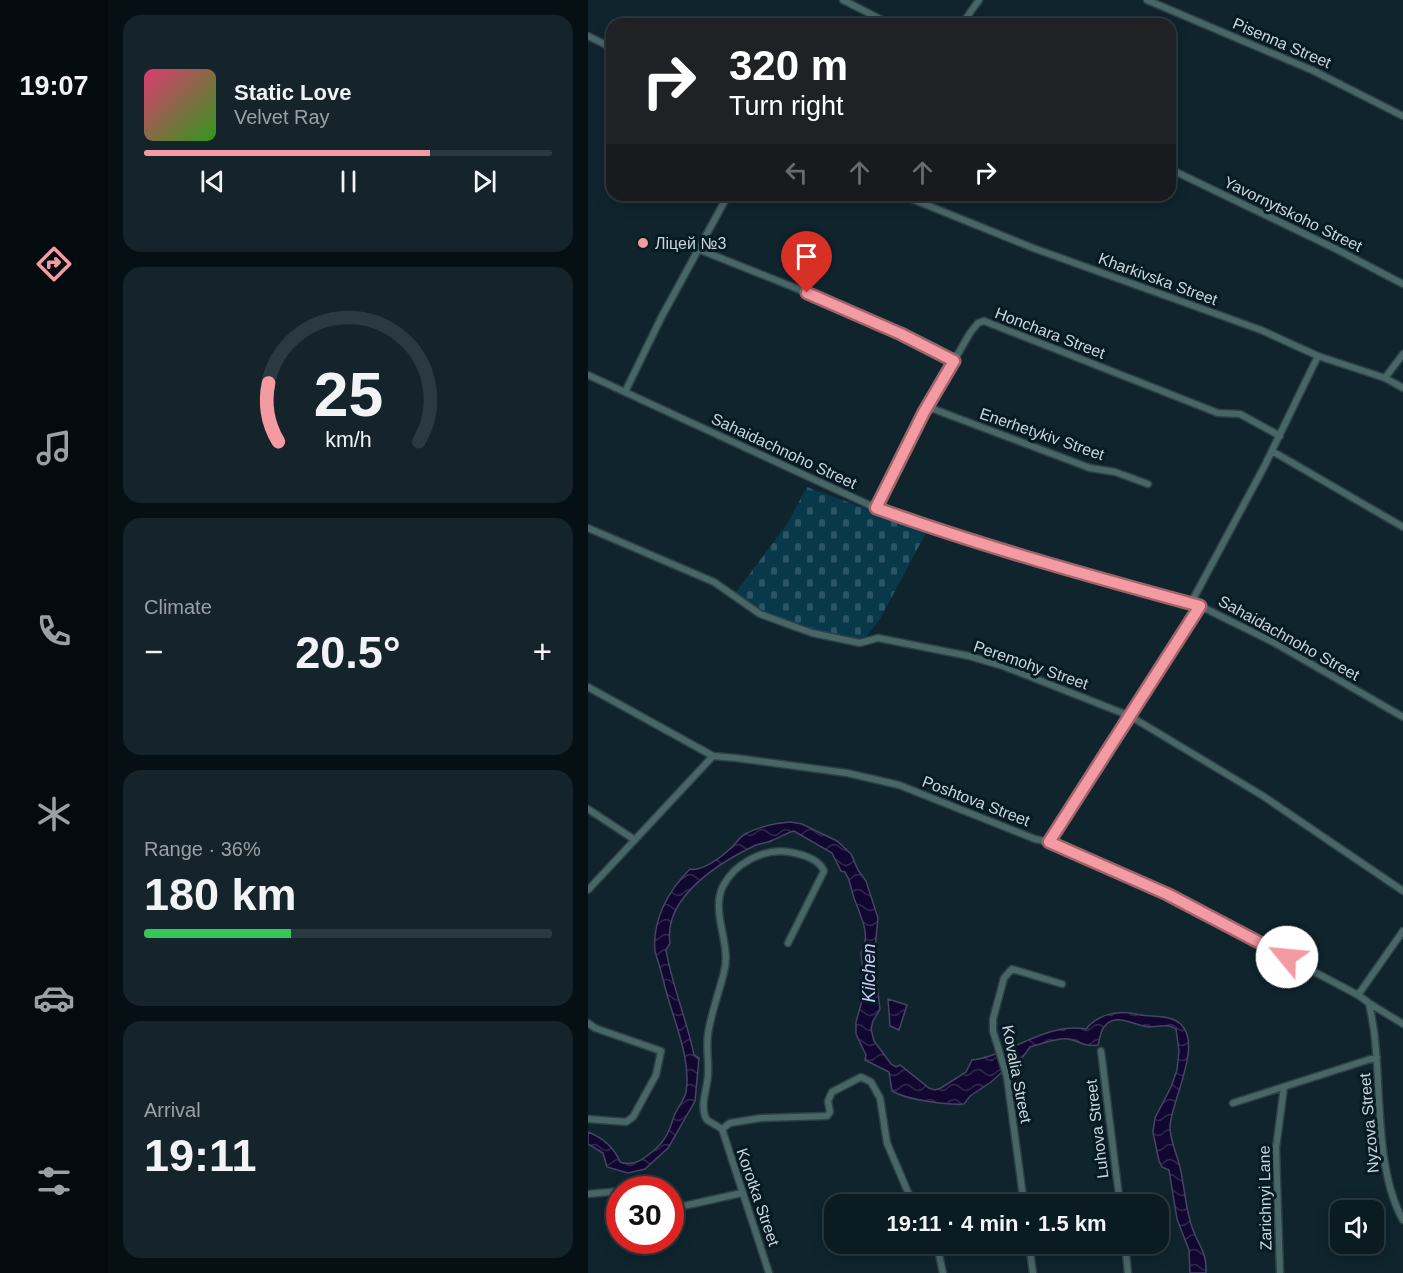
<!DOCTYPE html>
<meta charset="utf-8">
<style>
:root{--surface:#0b1b22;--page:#14242a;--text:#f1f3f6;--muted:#9aa1a5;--line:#2b3940;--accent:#f49aa2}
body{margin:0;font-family:Arial,sans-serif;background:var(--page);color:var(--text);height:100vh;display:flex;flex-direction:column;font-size:22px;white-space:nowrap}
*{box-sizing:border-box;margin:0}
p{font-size:20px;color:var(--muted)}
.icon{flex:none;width:33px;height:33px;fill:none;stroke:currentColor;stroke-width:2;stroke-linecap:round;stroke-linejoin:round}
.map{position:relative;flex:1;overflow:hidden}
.side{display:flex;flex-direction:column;gap:15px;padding:15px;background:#060f13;width:480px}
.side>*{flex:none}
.banner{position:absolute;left:18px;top:18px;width:570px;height:183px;border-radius:18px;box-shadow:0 3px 15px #0003,0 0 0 2px var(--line);background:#202124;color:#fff;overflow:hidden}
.tools{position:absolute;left:742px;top:1200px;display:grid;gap:12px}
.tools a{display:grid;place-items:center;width:54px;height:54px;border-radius:12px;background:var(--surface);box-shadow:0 3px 15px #0003,0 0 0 2px var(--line);font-size:30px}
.speed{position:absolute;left:18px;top:1176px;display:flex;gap:12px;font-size:30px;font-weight:700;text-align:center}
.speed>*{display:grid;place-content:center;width:78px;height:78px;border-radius:50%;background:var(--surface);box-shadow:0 3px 15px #0003,0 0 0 2px var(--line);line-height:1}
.speed .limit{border:9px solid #d22;background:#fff;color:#111}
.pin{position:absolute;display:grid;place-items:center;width:51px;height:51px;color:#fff;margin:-62px -26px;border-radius:50% 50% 50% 0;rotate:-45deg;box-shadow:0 0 6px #0007}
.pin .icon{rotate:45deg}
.me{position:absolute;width:66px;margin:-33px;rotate:298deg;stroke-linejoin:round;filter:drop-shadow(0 0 4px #0008)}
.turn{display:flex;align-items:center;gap:21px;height:126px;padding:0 24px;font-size:27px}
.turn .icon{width:78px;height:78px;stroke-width:2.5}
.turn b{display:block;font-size:42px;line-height:51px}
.lanes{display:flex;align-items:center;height:57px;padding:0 24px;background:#0003;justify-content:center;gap:30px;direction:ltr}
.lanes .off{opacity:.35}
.big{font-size:45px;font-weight:700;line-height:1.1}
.side .widget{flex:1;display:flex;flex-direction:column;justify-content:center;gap:9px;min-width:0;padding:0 21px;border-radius:18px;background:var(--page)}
.side .dial{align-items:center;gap:0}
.dial svg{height:156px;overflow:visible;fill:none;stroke:var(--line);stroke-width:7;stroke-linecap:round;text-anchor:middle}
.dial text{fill:var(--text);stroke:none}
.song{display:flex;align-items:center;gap:18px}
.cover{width:72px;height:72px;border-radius:9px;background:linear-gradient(135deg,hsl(340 70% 55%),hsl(110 70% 35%))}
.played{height:6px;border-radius:3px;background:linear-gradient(90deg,var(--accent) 70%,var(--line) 70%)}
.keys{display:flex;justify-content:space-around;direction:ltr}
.heat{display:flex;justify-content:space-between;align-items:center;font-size:33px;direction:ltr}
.charge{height:9px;border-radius:4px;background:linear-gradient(90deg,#34c759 36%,var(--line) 0)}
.trip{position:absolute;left:236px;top:1194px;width:345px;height:60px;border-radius:18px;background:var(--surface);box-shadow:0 3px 15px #0003,0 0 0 2px var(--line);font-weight:700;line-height:60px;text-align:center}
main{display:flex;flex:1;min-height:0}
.tabs{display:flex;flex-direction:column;width:108px;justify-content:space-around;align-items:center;background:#040b0e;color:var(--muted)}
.tabs .icon{width:42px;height:42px}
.tabs .on{color:var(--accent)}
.tabs b{font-size:27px;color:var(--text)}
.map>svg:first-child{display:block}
.cemetery{fill:url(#cemetery-stones)}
.water{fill:url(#water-waves);stroke:#484564;stroke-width:1.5}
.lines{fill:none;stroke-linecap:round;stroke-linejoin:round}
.minor-casing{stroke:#2d4049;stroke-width:9}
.minor{stroke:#496667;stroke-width:6}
.route-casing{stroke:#9f6469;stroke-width:15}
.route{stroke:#f49aa2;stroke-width:10}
.poi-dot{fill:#f49aa2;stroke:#061b23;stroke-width:2}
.labels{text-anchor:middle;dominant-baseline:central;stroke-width:6;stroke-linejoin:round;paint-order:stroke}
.street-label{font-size:16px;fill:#cad6dc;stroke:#061b23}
.poi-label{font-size:16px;fill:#cad6dc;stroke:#061b23;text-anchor:start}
.water-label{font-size:18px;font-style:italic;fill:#cac9f6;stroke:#061b23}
</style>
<main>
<nav class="tabs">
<b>19:07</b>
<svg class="icon on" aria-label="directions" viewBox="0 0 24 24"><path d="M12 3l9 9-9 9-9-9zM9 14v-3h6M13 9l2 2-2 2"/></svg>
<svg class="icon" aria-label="music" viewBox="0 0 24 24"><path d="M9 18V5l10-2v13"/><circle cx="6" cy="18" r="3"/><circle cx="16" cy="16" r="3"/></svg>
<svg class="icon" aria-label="phone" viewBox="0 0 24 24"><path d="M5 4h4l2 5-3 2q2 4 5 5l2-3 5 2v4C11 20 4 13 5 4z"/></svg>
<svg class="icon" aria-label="climate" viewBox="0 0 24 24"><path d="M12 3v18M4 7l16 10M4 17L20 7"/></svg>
<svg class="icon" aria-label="car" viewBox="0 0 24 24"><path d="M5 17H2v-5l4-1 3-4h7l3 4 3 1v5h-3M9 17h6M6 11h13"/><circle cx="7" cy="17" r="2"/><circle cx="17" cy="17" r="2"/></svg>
<svg class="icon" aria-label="filters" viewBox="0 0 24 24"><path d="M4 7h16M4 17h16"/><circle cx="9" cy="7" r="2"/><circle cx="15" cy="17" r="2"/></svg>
</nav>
<section class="side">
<div class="widget">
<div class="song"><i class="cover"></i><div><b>Static Love</b><p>Velvet Ray</p></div></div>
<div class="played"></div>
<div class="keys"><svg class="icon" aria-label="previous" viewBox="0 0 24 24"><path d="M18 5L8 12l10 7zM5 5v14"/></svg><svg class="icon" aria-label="pause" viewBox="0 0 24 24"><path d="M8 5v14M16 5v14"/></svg><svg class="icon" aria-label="next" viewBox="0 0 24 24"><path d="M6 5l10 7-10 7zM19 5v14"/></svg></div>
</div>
<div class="widget dial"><svg viewBox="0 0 100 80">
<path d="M14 69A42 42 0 1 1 86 69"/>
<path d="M14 69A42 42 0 0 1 9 39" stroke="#f49aa2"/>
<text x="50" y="56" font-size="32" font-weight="700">25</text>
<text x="50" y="72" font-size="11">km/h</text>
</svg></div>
<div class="widget"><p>Climate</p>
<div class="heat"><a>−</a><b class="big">20.5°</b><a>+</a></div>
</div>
<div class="widget"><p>Range · 36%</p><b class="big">180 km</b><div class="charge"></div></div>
<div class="widget"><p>Arrival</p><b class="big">19:11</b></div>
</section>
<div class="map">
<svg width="815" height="1273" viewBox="0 0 815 1273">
<defs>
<pattern id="cemetery-stones" width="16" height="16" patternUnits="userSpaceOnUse" patternTransform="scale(1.5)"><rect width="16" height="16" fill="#08394b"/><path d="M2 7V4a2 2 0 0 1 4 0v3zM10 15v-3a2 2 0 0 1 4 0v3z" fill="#2b5564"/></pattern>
<pattern id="water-waves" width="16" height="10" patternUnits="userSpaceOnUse" patternTransform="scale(1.5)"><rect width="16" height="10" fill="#110730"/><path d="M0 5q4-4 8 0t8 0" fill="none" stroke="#322a4d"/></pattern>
</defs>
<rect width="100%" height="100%" fill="#0f242d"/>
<path class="cemetery" d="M219,487l120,44 -47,88 -17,22 -54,-13 -53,-17 -22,-16 53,-71z"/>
<path class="water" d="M203,822l11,2 35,17 14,13 7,16 8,11 12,37 -4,40 6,51 -7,12 -2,8 3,12 17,23 5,3 4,-2 29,23 6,2 6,-2 25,-16 6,-12c39,-5 73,-38 114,-31 12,-15 32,-19 50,-15 11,3 25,1 36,5 39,14 -3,84 -2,109 0,13 9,31 11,44 4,19 5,40 12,58 7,18 14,23 13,43h-16l-1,-23 -12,-31 -8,-49 -7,-3 -3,-6 -6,-29 2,-14 16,-31 6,-17 2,-19 -3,-22c-9,-6 -17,-2 -27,-2 -14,-1 -34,-16 -45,0 -4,5 -4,12 -6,18 -15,2 -16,-3 -29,-6 -11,-2 -28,5 -39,8l-12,17 -16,8 -11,10 -21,14 -6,8c-18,1 -57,-4 -72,-13l-3,-19 -24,-12 1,-5 -10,-21v-12l9,-32 -4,-37c11,-17 -1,-38 -7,-55 -4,-11 -2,-15 -9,-26l-4,-1 -9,-18 -38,-22c-8,2 -13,6 -21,9 -5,3 -12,3 -17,5 -36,17 -93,52 -86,98l-4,7c6,36 21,70 28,105l5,3 -4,43 -27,47 -23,21 -17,4 -21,-6 -4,-14 -15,-9v-12c15,6 26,15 32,30 13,5 24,-3 33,-11 12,-9 17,-21 21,-35 3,-8 10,-15 12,-24 5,-30 -9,-63 -17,-91 -5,-16 -8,-33 -14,-49 -3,-32 13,-61 35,-83 12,3 33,-13 41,-21 5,-5 9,-11 14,-14 15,-8 30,-11 46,-12z
M300,999l19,6 -8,25 -9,-4z"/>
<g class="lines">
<g class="minor-casing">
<path id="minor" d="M255,0l47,24
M559,0l167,71 89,45
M374,24l17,-24
M0,36l24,12
M582,169l166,80 67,35
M314,195l131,53 228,82 57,26 67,22 18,10
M110,249c86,35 175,67 256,112
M0,375l288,133 42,15 108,33 174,50 73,36 130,75
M797,378l18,-24
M37,392l36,-74 67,-123
M340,407l162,61 25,4 33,12
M684,451l131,76
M288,508l48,-95 46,-80 8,-10 6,-2 234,92 22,1 40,22
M0,528l126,54 46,32 52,19 48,10 18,-5 91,18 34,10 127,50 133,80 140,95
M603,603l73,-136 54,-111
M0,687l125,69 23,2 111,15 52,12 136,54 14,3 118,52 191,101 11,8 34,21
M0,809l47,31
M461,842l151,-236
M0,890l125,-134
M770,995l45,-64
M781,1003c2,12 5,24 6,37 6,54 1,133 28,180
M0,1023l7,5 66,23 -5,24 -23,42 -7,5 -38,-3
M513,1051l19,153
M645,1103l144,-46
M134,1129l8,-6 31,-5 66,-2 3,-4 -2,-11 4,-9 29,-15 10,5 9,16 7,45 26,61
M0,1194l32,-3
M436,1204l-17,-127 -14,-46v-12l11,-41 8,-9 50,15
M82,1209l72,-16
M343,1244l7,6 5,23
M441,1244l4,29
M537,1244l3,29
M181,1273l-47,-144 -15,-9c-8,-13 0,-30 1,-45 1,-13 -2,-27 0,-41 3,-21 11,-41 16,-62 8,-28 -14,-59 -1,-86 12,-23 41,-38 66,-34 12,2 30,7 35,19l-36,72
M692,1273l-4,-125 8,-61"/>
</g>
<use href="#minor" class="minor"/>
</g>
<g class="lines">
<g class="route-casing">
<path id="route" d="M219,293l94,41 53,27 -30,51 -48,96c105,38 217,69 324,98l-151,236 118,52 120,63"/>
</g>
<use href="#route" class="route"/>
</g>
<circle class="poi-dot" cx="55" cy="243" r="6"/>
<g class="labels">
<g class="street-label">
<text transform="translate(694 43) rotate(23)">Pisenna Street</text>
<text transform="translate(705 214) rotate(26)">Yavornytskoho Street</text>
<text transform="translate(570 279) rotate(20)">Kharkivska Street</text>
<text transform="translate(462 333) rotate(21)">Honchara Street</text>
<text transform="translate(454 434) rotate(19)">Enerhetykiv Street</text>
<text transform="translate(196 451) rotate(25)">Sahaidachnoho Street</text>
<text transform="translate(701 638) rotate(29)">Sahaidachnoho Street</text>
<text transform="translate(443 665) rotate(19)">Peremohy Street</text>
<text transform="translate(388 801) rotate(21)">Poshtova Street</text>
<text transform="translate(429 1074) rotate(79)">Kovalia Street</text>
<text transform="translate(781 1123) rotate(-95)">Nyzova Street</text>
<text transform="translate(509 1129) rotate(-97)">Luhova Street</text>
<text transform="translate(170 1197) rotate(71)">Korotka Street</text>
<text transform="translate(677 1198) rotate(-91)">Zarichnyi Lane</text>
</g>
<g class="poi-label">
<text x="67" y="243">Ліцей №3</text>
</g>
<g class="water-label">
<text transform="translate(281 973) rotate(-90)">Kilchen</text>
</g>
</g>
</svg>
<div class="tools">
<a><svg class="icon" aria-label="sound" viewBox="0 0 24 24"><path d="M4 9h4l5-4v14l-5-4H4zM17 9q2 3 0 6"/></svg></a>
</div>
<div class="speed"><div class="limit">30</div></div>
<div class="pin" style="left:219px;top:293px;background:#d93025"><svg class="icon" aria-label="arrive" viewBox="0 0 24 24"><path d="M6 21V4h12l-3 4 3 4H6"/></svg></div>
<svg class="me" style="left:699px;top:957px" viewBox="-20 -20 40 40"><circle r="19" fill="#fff"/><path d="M0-13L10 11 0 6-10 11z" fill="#f49aa2"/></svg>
<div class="trip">19:11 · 4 min · 1.5 km</div>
<div class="banner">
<div class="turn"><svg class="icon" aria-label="right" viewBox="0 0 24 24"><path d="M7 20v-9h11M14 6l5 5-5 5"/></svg><div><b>320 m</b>Turn right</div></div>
<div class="lanes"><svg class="icon off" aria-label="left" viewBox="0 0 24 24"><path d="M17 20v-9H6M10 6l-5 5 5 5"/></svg><svg class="icon off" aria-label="ahead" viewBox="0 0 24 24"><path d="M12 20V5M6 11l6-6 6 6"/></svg><svg class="icon off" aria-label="ahead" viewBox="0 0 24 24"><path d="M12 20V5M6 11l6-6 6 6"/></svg><svg class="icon" aria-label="right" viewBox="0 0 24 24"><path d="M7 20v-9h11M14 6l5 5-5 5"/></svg></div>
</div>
</div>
</main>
